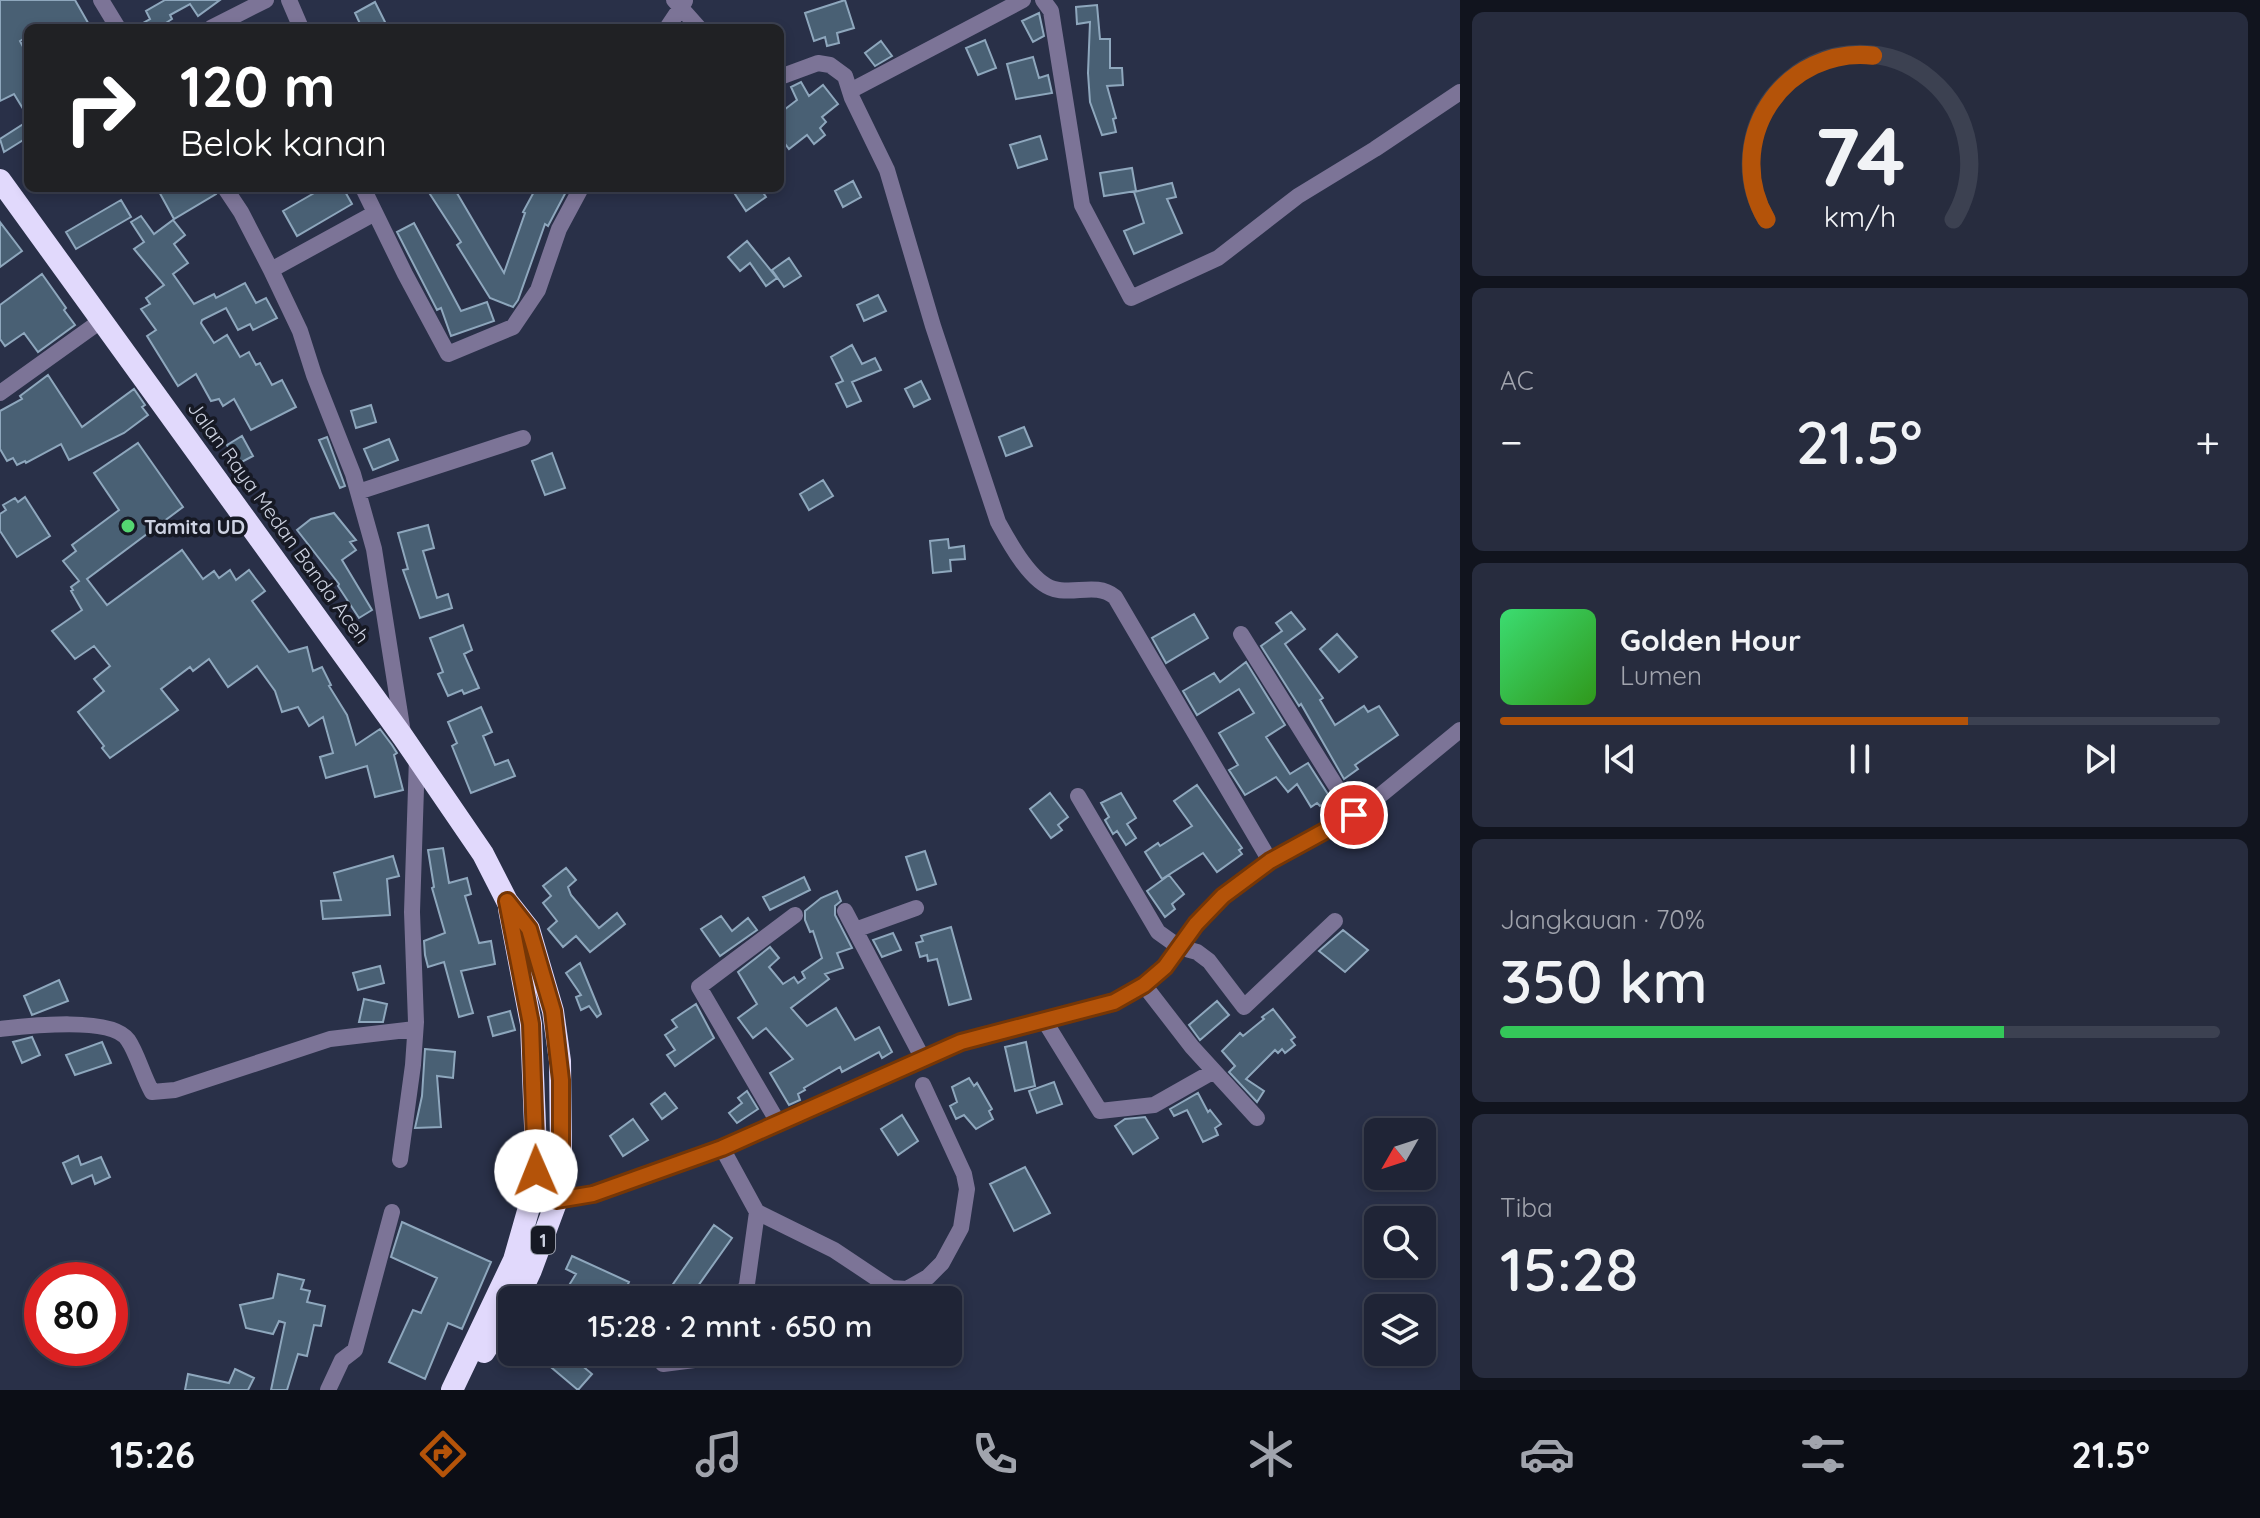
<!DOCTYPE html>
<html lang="id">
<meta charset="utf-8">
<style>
:root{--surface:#1f2436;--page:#272c3e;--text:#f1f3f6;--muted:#a1a4ad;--line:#3c4151;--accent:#b45309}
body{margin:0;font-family:Quicksand,sans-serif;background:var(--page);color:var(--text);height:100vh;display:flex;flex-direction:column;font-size:30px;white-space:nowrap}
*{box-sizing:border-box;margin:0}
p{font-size:26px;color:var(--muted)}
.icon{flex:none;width:44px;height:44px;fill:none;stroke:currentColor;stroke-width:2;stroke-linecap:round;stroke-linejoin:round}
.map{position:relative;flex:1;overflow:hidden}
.panel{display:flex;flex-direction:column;gap:12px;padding:12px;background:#11141e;width:800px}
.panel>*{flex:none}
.guide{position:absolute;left:24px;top:24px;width:760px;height:168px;border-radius:12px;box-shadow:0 4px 12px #0003,0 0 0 2px var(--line);background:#202124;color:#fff;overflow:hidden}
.needle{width:52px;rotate:231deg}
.buttons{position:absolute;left:1364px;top:1118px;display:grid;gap:16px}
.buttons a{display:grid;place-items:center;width:72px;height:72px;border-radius:12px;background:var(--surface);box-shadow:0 4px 12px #0003,0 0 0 2px var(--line);font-size:40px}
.speed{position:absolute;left:24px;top:1262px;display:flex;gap:16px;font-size:40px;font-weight:700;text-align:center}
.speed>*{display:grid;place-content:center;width:104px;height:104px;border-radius:50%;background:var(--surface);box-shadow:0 4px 12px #0003,0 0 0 2px var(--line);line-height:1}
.speed .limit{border:12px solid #d22;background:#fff;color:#111}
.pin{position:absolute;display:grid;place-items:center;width:68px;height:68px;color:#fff;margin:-34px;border:4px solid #fff;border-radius:50%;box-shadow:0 2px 8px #0007}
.me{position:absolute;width:88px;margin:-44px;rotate:359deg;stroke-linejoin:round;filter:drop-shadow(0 0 6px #0008)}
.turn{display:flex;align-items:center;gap:28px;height:168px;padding:0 24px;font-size:36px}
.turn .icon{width:104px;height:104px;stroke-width:2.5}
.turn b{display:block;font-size:56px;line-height:68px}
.big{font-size:60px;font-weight:600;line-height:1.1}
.panel .card{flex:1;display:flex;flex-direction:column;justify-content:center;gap:12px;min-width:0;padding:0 28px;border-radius:12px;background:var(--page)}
.panel .dial{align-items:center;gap:0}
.dial svg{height:208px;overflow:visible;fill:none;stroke:var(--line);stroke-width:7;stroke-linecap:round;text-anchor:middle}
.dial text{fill:var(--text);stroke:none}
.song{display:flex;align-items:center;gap:24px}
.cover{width:96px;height:96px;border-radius:12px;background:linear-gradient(135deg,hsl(140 70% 55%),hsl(110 70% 35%))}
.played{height:8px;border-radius:4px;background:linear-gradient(90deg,var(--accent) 65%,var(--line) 65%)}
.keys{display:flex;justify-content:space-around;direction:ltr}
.heat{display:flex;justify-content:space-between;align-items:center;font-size:44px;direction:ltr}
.charge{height:12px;border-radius:6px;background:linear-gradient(90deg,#34c759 70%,var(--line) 0)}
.trip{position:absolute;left:498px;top:1286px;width:464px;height:80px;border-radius:12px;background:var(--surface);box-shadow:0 4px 12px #0003,0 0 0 2px var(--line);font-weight:600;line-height:80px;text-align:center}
.dock{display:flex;height:128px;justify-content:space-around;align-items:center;background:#0c0e16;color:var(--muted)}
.dock .icon{width:56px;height:56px}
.dock .active{color:var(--accent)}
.dock b{font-size:36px;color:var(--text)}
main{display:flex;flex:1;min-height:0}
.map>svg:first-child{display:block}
.building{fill:#496074;stroke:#8ea7bd;stroke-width:2}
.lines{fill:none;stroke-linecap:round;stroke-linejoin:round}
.minor{stroke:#7c7497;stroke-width:16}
.highway{stroke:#e1d9fc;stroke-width:22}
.route-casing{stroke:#753606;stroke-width:20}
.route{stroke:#b45309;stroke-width:14}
.poi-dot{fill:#54d672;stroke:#161924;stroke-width:3}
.labels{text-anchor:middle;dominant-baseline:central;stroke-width:7;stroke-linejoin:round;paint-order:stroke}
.shield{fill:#161924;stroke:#969aa8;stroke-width:2}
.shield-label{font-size:18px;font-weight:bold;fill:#cdd2e1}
.street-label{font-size:20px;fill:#cdd2e1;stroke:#161924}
.poi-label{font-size:20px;font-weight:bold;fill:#cdd2e1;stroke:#161924;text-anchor:start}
</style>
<main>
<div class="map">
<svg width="1460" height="1390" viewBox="0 0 1460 1390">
<rect width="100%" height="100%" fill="#293048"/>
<path class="building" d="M0,0h75l16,28h-63v8l-8,5 8,15v61l-14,-23 -14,7z
M165,0h55l-22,16 -8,-12 -20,11 2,4 -14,9h-24l16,-9 -4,-8z
M845,0l9,28 -17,5 2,10 -12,3 -2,-9 -11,4 -9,-28z
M375,2l13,26h-26l-7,-15z
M1097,5l3,34h10v29h12l1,17 -16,1 9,32 -3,1 3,13 -14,3 -12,-33 -2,-29 2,-51 -13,2 -1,-17z
M1039,13l5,23 -11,6 -11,-21z
M985,40l11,28 -18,7 -12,-27z
M881,41l11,15 -17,10 -10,-13z
M1033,57l6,21 9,-3 4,18 -36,6 -9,-35z
M801,82l8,14 14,-11 15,19 -16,13 4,5 -6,6 5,7 -11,9 -7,-9 -18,14 -9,-12v-24l17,-13 -6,-13z
M28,121v16l-24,15 -4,-13z
M1040,136l7,23 -29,9 -8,-23z
M1132,168l4,23 -32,5 -4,-23z
M853,181l8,16 -18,10 -8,-16z
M1172,183l4,14 -9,2 15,34 -48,21 -10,-23 20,-8 -10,-31z
M157,188h57l2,6 -42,25z
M323,188h20l9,16 -55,32 -14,-25z
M426,188h28l50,85 21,-60 -2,-1 13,-24h32l-20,38 -3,-2 -27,76 -5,7 -23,-9 -33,-53 4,-3z
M731,188h29l6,9 -20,14z
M121,200l10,17 -55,32 -10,-17z
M141,216l13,18 19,-14 12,15 -11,9 14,19 -15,11 21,30 20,-10 2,4 29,-15 11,20 10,-5 11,20 -24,12 -3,-6 -12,6 -12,-22 -24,12 -1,3 13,20 13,-8 13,22 9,-5 7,13 4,-2 12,22 10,-5 14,27 -45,23 -17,-31 -11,7 -4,-7 -8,2 -15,-27 -18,12 -31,-50 9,-6 -15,-21 9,-5 -4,-6 18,-13 -30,-36 10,-7 -13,-20z
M0,222l22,29 -22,16z
M414,223l47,88 26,-9 7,19 -43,15 -10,-28 -4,2 -40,-78z
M747,241l30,37 -11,8 -16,-23 -10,8 -12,-14z
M789,258l12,18 -17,11 -12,-17z
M42,274l24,34 -2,2 11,15 -37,27 -14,-19 -19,13 -5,-7v-34z
M878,295l8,16 -22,10 -7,-16z
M852,345l10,19 13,-6 6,12 -29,12 9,19 -14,6 -11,-23 7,-3 -12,-24z
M48,375l34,52 52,-38 11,16 -3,2 6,8 -24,18 -55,27 -8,-16 -35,19 -1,-2 -8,4 -4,-7 -6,3 -7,-12v-38l22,-12 -2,-3z
M921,381l9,18 -16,8 -9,-18z
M371,405l5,17 -20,6 -5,-17z
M1024,427l8,19 -26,10 -7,-19z
M242,436l11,20 -15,8 -11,-19z
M327,437l18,49 -5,2 -21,-48z
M389,439l9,21 -25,10 -9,-21z
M138,443l45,64 -96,72 20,26 75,-55 21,29 11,-8 5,7 11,-8 6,10 13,-10 16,21 -13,10 37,51 18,-5 6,24 9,-4 9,18 -2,1 18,29 9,30 24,-16 12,16 5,8 -3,2 9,35 -28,7 -8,-31 -41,12 -6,-21 13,-4 -10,-36 -14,9 -11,-19 -16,5 -7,-21 -18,-25 -29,21 -19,-28 -16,12 -3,-4 -29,22 17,21 -68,48 -8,-10 2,-2 -26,-34 26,-21 -10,-12 16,-13 -16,-20 -19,13 -23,-28 30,-21 -11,-19 2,-1 -2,-3 8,-6 -16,-20 13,-10 -4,-6 47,-35 -25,-37z
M552,453l13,35 -20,7 -13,-34z
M823,480l10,16 -24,14 -9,-16z
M25,497l25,39 -33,21 -17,-26v-17l6,-4 -3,-5 12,-7 3,4z
M334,513l22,27 -6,2 6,8 -14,10 30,50 -13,8 -21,-32 1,-2 -42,-54 14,-11z
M428,525l6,23 -11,3 14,47 11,-4 4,14 -32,10 -17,-48 5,-1 -10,-36z
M948,539l1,9 15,-2 1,13 -15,1 1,11 -18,2 -3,-32z
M1291,612l14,17 -20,15 38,54 -3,2 15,25 29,-19 4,6 11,-6 19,29 -43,30 3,4 -14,10 -43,-75 -2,2 -38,-60 21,-15 -6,-8z
M1194,614l14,24 -42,25 -14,-25z
M463,625l9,25 -8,4 15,34 -15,6 -2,-4 -14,6 -10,-22 5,-2 -13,-34z
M1337,634l20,23 -18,15 -19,-23z
M1246,662l39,63 -19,12 24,37 18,-11 23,36 -11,7 -3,-3 -6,4 -14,-23 -9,8 -12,-15 -31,18 -16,-25 9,-5 -19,-32 35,-20 -15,-24 -42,26 -14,-24 31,-18 6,9z
M481,707l11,25 -9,4 12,29 13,-5 7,16 -44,17 -19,-47 5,-3 -9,-21z
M1197,785l45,63 -3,2 3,4 -25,18 -14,-19 -41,26 -17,-27 13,-9 2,3 32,-20 -18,-25z
M1050,793l18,24 -10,8 4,5 -11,8 -21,-29z
M1121,793l15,25 -9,6 9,14 -10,7 -9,-14 -4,3 -8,-14 4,-3 -8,-14z
M443,848l6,35 18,-5 4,16 -6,2 14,47 12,-2 4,23 -34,7 12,42 -14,4 -15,-55 -16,5 -3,-12 -1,-14 21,-8 -13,-45 2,-1 -6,-37z
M925,851l11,33 -19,6 -11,-33z
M393,856l6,20 -12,3 3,36 -67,4 -2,-18 20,-1 -7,-27z
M566,868l10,12 -8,7 3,8 28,33 18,-15 8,11 -35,28 -14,-16 -13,11 -15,-18 9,-8 -14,-18 8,-7 -8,-10z
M1169,875l15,19 -12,10 3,5 -10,8 -18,-26z
M804,877l6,13 -40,20 -7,-13z
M837,891l4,10 -6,5v9l17,33 -15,5 6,15 -18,6 4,5 -38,29 16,18 29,-18 19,32 24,-13 13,25 -10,6 -3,-6 -37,20 -2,-5 -36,21 1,2 -7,4 2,6 -11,5 -19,-32 23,-14 -27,-31 -13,10 -15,-20 19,-14 -19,-32 32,-25 9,11 -10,9 14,17 11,-7 4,6 7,-5 -3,-6 20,-14 -9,-27 -3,1 -5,-12v-9l16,-13z
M721,916l11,15 16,-13 9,12 -37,26 -19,-27z
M951,927l20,72 -22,6 -12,-46 -9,2 -1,-6 -7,2 -4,-14 7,-2 -2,-5z
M1343,930l25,20 -23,22 -26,-21z
M893,933l8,17 -19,7 -9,-17z
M580,963l21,51 -4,3 -8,-11 -8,4 -5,-13 5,-2 -15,-22z
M380,966l4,17 -26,7 -5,-17z
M59,980l9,21 -36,14 -8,-19z
M364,999l23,5 -4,18h-24z
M1217,1001l12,14 -29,25 -11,-15z
M696,1004l18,34 -39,28 -8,-11 8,-5 -10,-15 12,-8 -5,-7z
M1273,1009l22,28 -4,3 4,5 -10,8 -3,-4 -4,4 -3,-3 -29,29 18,12 -7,11 -28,-30 6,-6 -13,-15 18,-18 3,3 21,-17 -2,-2z
M510,1011l5,19 -22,6 -5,-19z
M32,1037l8,18 -18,8 -9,-21z
M102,1042l9,21 -36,12 -9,-20z
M1026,1042l9,44 -20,5 -10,-44z
M425,1049l30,3 -2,26 -16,-2 4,51 -26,1 7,-32z
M969,1078l5,8 3,-3 15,26 -3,2 4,8 -17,10 -12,-14 -8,4 -6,-13 7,-4 -5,-15z
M1054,1082l8,22 -25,9 -8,-22z
M747,1091l11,18 -21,14 -8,-10 13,-10 -4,-5z
M665,1093l12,15 -15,11 -11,-15z
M1198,1093l10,19 2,-2 11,14 -6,4 3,7 -15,7 -16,-32 -13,6 -4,-7z
M902,1115l16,26 -20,14 -17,-26z
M1145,1117l13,21 -25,16 -18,-28 10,-7z
M633,1119l15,21 -25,16 -13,-20z
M78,1156l3,9 20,-8 9,20 -15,7 -3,-9 -20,9 -9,-21z
M1025,1167l25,46 -36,18 -24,-47z
M402,1222l89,40 -29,67 -14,-6 -23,56 -36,-17 24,-52 8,3 16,-35 -46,-21z
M714,1225l18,13 -44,62h-26z
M572,1256l57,26 -8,18h-61l16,-26 -10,-5z
M278,1274l26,6 -3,9 9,2 -3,11 18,4 -4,20 -7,-1 -7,31 -9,-2 -11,36h-16l14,-67 -6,-2 -6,13 -27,-6 -6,-23 33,-7z
M533,1352h33l26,22 -14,16z
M235,1369l19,9 -6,12h-63l3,-16 41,9z"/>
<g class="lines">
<path class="minor" d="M101,0l17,28
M289,0l12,28
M674,0l25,28
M1043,0l8,11 31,194 49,93 87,-40 80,-62 77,-47 85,-57
M211,28l55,-28
M667,28l18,-27
M780,77l38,-14 12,2 15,11 7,22 35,72 46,156 65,196c11,20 33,61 56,67 21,6 42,-7 61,8l155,264
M850,91l173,-91
M225,188l16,24 30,58 29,61 14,44 39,99 21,75 29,184
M363,188l42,86 43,80 65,-27 25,-37 21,-61 22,-41
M271,270l104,-57
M0,393l102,-73
M358,492l165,-54
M1241,634l113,181
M1078,796l80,136 21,15 18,5 12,9 35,46 91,-86
M845,911l78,148
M855,930l61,-22
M1144,985l48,62 65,71
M1044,1020l56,91 54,-6 60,-34
M0,1029c27,-3 112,-13 128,11 9,13 15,36 24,52l23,-2 155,-51 85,-10
M779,1124l-80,-137 96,-72
M722,1148l35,64 77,38 57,38 16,1 21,-12 14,-14 19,-35 6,-39 -3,-15 -41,-89
M400,1160l13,-95 3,-43 -4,-110 5,-155
M557,1200l36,-6 129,-46 239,-106 153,-40 30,-17 21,-18 31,-43 27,-28 47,-35 90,-49 100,-82
M741,1300l6,-16 10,-72
M663,1364l47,-6 11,-6
M328,1390l14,-30 13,-10 37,-138"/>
<path class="highway" d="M0,180l403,557 80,117 24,47 22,28 24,82 7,50 1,90 -4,49 -26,70 -14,30
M484,1352l28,-43
M452,1390l62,-130 20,-70 2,-39 -5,-127 -22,-115"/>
</g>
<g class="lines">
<g class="route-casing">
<path id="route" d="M536,1171l-5,-147 -24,-123 22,28 24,82 8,69v71l-4,49 36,-6 129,-46 239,-106 153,-40 30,-17 21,-18 31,-43 27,-28 47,-35 84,-46"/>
</g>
<use href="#route" class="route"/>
</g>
<circle class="poi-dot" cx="128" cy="526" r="8"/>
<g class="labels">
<rect class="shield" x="531" y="1226" width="24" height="28" rx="6"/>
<g class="shield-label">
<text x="543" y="1240">1</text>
</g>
<g class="street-label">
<text transform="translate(279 522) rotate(54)">Jalan Raya Medan Banda Aceh</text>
</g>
<g class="poi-label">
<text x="144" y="526">Tamita UD</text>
</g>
</g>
</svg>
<div class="buttons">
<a><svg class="needle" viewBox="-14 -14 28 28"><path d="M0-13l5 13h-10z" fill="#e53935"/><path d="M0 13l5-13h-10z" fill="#a1a4ad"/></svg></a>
<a><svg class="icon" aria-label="search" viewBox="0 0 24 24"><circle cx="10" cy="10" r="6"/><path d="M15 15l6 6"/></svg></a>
<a><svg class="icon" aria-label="layers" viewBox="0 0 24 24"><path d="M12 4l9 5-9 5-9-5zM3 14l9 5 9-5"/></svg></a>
</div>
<div class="speed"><div class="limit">80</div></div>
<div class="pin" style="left:1354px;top:815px;background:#d93025"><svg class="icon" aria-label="arrive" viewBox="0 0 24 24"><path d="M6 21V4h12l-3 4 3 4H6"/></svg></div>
<svg class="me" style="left:536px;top:1171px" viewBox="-20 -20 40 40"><circle r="19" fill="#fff"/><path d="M0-13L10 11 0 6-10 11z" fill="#b45309"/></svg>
<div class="trip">15:28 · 2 mnt · 650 m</div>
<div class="guide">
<div class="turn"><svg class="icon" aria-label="right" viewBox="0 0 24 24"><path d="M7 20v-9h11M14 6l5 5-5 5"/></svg><div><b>120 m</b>Belok kanan</div></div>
</div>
</div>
<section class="panel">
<div class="card dial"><svg viewBox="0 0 100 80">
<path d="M14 69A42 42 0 1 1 86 69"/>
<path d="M14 69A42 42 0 0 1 55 6" stroke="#b45309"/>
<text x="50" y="56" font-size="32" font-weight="700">74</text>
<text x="50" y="72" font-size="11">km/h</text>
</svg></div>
<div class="card"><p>AC</p>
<div class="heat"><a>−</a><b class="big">21.5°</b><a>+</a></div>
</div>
<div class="card">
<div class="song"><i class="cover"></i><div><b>Golden Hour</b><p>Lumen</p></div></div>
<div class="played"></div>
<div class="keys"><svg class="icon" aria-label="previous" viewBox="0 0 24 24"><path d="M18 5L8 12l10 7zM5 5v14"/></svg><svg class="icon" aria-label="pause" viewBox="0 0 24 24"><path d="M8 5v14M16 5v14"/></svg><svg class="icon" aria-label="next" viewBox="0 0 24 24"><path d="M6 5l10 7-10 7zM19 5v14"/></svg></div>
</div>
<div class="card"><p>Jangkauan · 70%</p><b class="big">350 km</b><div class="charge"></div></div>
<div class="card"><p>Tiba</p><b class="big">15:28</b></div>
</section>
</main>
<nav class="dock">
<b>15:26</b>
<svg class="icon active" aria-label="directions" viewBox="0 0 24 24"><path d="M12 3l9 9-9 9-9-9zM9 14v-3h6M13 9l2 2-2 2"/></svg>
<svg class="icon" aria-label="music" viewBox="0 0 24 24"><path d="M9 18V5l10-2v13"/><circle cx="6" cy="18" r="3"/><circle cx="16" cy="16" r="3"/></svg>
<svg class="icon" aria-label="phone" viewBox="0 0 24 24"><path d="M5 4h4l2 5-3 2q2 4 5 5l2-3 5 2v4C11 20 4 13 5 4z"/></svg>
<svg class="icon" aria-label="climate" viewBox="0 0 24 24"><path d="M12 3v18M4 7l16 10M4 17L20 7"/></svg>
<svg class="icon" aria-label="car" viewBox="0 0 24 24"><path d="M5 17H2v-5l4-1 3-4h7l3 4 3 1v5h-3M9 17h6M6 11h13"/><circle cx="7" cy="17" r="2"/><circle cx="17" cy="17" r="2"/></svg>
<svg class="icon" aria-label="filters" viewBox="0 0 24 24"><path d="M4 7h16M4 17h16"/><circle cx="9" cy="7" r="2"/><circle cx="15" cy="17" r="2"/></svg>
<b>21.5°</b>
</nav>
